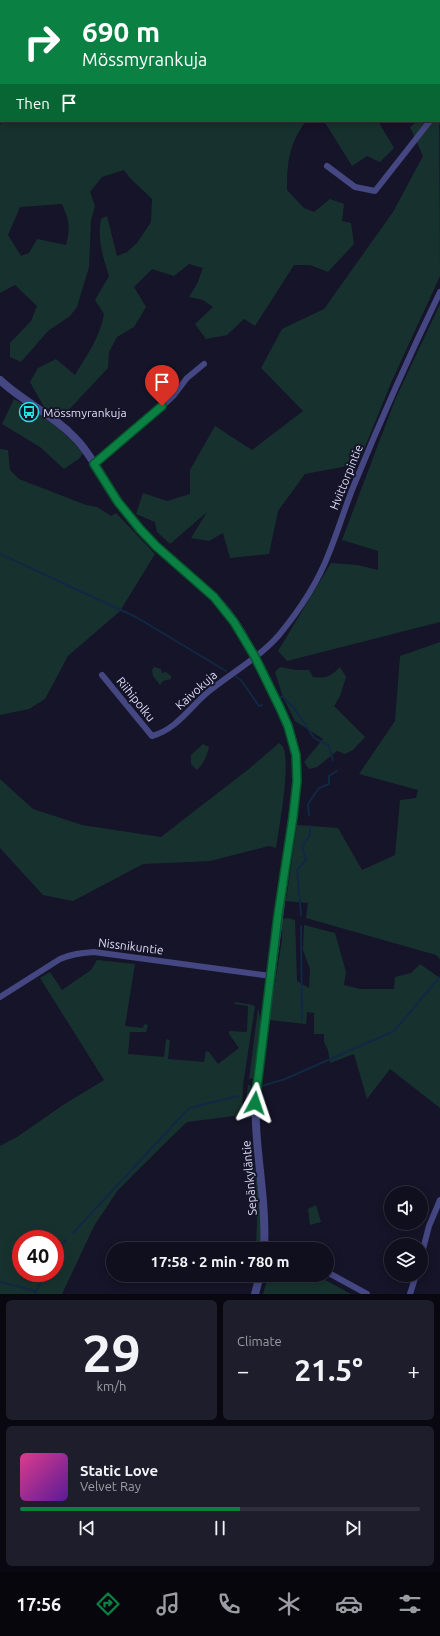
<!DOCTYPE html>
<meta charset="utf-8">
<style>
:root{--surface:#100f1e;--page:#1e1d2b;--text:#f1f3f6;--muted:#9c9ca4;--line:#302f3c;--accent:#0b8043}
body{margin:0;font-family:Ubuntu,sans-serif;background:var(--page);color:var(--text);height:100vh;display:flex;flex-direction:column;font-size:15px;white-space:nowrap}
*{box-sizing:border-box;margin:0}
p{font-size:13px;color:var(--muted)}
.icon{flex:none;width:22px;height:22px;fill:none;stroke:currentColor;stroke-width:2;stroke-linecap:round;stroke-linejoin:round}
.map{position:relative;height:1294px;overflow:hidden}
.drawer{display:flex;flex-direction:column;gap:6px;padding:6px;background:#090810;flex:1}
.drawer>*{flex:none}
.guide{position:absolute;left:0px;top:0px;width:440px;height:122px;box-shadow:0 2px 10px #0003,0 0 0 1px var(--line);background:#0b8043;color:#fff;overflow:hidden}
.tools{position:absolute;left:384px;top:1186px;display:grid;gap:8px}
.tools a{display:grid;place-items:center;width:44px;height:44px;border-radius:50%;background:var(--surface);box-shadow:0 2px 10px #0003,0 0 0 1px var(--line);font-size:20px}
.speed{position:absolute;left:12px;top:1230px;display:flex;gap:8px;font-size:20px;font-weight:700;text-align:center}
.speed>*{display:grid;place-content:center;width:52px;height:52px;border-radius:50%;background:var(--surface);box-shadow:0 2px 10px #0003,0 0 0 1px var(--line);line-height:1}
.speed .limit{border:6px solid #d22;background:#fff;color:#111}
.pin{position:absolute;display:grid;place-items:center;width:34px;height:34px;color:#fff;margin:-41px -17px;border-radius:50% 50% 50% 0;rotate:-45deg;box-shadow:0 0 4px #0007}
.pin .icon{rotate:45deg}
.me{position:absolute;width:44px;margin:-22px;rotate:5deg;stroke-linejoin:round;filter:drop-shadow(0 0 3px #0008)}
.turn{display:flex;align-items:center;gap:14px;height:84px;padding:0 16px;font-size:18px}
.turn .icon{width:52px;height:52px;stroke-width:2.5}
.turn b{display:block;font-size:28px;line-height:34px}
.then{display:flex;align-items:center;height:38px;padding:0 16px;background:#0003;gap:8px;font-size:15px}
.big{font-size:30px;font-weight:600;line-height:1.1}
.drawer .card{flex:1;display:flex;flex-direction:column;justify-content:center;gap:6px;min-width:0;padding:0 14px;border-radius:6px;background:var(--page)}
.drawer .dial{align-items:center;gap:0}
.dial b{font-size:52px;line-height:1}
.song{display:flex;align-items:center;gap:12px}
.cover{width:48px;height:48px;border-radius:6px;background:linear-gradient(135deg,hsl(330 70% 55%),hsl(270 70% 35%))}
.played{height:4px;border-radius:2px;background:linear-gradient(90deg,var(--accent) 55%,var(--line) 55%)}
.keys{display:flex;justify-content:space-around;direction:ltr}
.heat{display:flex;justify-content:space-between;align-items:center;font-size:22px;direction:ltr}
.drawer .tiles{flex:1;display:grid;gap:6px;grid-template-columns:1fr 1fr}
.card:last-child{grid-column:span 2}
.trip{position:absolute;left:106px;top:1242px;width:228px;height:40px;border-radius:20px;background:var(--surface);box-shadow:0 2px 10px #0003,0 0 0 1px var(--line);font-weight:600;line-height:40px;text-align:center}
.tab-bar{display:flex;height:64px;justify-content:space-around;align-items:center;background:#06060c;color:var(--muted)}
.tab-bar .icon{width:28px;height:28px}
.tab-bar .on{color:var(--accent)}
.tab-bar b{font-size:18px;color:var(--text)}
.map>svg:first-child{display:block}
.green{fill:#17322e;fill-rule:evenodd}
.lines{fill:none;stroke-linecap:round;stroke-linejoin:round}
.stream{stroke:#112844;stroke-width:2}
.minor{stroke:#444782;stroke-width:6}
.tertiary{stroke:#444782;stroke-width:8}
.route-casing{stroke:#07532c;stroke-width:10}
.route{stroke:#0b8043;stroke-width:7}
.labels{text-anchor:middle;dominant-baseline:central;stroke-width:4;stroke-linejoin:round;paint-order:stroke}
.poi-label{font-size:12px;fill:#dfdffb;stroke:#151428;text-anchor:start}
.street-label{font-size:12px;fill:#dfdffb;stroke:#151428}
</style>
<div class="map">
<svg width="440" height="1294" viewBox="0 0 440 1294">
<rect width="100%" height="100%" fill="#151428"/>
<path class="green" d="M0,0h390v1h-389l-1,23z
M439,65l1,211 -49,107 -33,81 -53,10 -27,37 -9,43 -39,4 -7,-25 -14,8 -18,-3 16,-26 -37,32 -13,-12 -2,-10 -19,-8 7,-21 24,8 23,-7v-24l25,-44 37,24 51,-39 -42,-43 21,-39 42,-20 69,-97 30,-56 -13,-29 8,-6h21z
M3,121h303c-17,23 -19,41 -19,69l17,18 10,4 16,-13 14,5 -2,17 9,2 3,21 -26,28 -18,-7h-16l-39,61 -11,-7 -17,16 -21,4 -11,-15 18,-17 -10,-7 -14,-3 8,-13 6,-16 -14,-4 -15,12 -22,-7 -18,18 12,20 -12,20 -17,10 -8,15 -1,16 -46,49 -18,-10 -14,-25 8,-14 18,-9 19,16c12,-20 25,-38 29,-61l-9,-14 14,-24c-6,-19 -12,-37 -8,-57l6,-3 10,40 10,-4 10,-9 14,-21 1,-23 -22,-21 -6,-8 -22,7 -12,15 5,14 -4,14 -2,47 -12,40 -7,9 -22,15 -27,31 -11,-5v-14l21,-22 6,-15 -22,-21 -15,8v-168zM62,204c7,16 9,23 4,41l-29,-6 -8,14 -8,3 -13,-21 12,-28z
M324,121h54l16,27 -14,14 -13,-6 -15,10z
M440,304v318l-153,39 -9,-10 53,-88 26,2 21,5v-19l-36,-11 53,-140z
M14,399c29,17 47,28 69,54l-3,5 -16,11 -24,-22 -38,-23z
M0,449l8,1 2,20 9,9 67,26 11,2 14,9 5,-3 39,41 -35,57 -52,45 -23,43 -16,10 -29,6z
M440,642v317l-4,-4 -130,-37 2,-15 -22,-2 11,-76 41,3 24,42 33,-15 5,-55 16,-2 2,-8 -59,-16 36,-53 5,-65z
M154,667l7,2 1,4 4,-1 5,4v3l-8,2 -3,4 -7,-9 -1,-6z
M280,667l15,3h14l4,7c13,2 18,-1 27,-10l6,10 -6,19 -6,10 31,31 -12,13 -8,4 -8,-3 -20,16 -8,2 -5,-7 19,-23 -28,-18 -12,-24 -8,-25z
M279,743c1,0 4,4 4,4 8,17 -4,81 -7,101l-7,-2 -59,15 -67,3 -70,37 -30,-6 -43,-47v-69l33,30 49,16 79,12 89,-69z
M203,744l6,3c-2,9 -5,16 -12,23l-6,-6v-9z
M288,918l7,2 2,61 12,7 1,-19 -7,-19 1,-25 31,8 11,39 -2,13 16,4h34l1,-12 16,-4 9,-9 20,14v130l-50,-39 -23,30 -13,-45 -24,9 -2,-13 -4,-8v-8h-10v-21l-7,-1 -1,12 -37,-4 13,-80v-21z
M97,960l38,4 -10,62 18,2 1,-4 4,1 -2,7h-16l-2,22 36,3 2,-18 4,1 -2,19 36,3 2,-11 3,1 9,12 21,-16 -10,-14v-3l18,1 1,-26 -14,-2 1,-2 18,3 2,2 -12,78 -1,30 -55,7 -22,21 -47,47 -24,36 -32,68h-62v-148l17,-9 46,-32 41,-25 -64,-102 10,-6 12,18 29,-20zM21,1239h34v34h-34z
M258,1008l3,15 -8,55 -4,1z
M248,1085h2l2,5v26l-4,3 -2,-18z
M251,1168h3l2,4 5,44v33h-5l1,-29z
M316,1205l5,17 -11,3 -2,-16z
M269,1275h42l16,6 24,13h-88z"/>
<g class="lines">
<path class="stream" d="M0,554l136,63 90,54
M236,677l5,3 18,26 3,-1
M281,697h2l11,11 20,30 14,7 5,15
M309,815l-1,-11 11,-16 10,-4v-8l8,-5
M301,915l-4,-45 9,-10 -4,-13 8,-12v-9
M301,926l1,93
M262,1086l23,-7 109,-48 46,-54
M73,1233l116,-125 49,-12
M55,1256l5,-9 6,-7
M0,1282l36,9 -1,3
M36,1291l10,-18"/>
<path class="minor" d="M439,109l1,-2
M327,166l28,21 20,4 55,-70
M94,464l57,-47 23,-22 13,-17 17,-14
M102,675l50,61c25,-7 37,-28 56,-44 23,-19 51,-34 71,-57 19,-23 39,-53 50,-82 9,-22 16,-46 25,-68 27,-66 55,-129 86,-193
M0,997l60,-38c11,-5 21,-6 34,-7l177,24
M421,1257l8,-31 11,-26
M327,1272l40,22
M410,1294l6,-19"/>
<path class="tertiary" d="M0,380c23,22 54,35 76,59 11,11 19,26 28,40 10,17 21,33 34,49 23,26 52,45 76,69 25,24 39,57 54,87 11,23 23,45 28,70 2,9 1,18 1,27l-41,312c-3,52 11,104 8,156
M255,1294l5,-19"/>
</g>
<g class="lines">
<g class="route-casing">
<path id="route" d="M162,406l-68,58 24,38 22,27 16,17 58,51 20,25 21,35 25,51 8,18 8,29 1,26 -4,36 -15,98 -23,188"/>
</g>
<use href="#route" class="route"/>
</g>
<defs>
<g id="bus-ring" transform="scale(1)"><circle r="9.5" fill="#151428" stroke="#20e5e6" stroke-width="1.5"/><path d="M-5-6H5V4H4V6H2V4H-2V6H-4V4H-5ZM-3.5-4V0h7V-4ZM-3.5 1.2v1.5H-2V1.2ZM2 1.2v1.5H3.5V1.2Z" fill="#20e5e6"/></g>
</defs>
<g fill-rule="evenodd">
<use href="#bus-ring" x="29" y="412"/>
</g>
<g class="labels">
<g class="poi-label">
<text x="43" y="412">Mössmyrankuja</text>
</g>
<g class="street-label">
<text transform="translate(346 477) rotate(-68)">Hvittorpintie</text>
<text transform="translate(196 690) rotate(-42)">Kaivokuja</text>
<text transform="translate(136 699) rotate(51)">Riihipolku</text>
<text transform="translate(131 946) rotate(7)">Nissnikuntie</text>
<text transform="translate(249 1178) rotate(-95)">Sepänkyläntie</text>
</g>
</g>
</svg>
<div class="tools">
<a><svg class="icon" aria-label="sound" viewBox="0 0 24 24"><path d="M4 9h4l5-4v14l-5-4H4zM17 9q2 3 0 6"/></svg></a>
<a><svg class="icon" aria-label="layers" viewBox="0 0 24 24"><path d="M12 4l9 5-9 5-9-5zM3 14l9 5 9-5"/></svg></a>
</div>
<div class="speed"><div class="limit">40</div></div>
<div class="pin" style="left:162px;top:406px;background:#d93025"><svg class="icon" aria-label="arrive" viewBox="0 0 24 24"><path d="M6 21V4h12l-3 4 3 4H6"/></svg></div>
<svg class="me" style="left:255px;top:1103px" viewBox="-20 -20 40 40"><path d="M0-17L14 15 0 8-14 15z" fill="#0b8043" stroke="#fff" stroke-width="4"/></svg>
<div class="trip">17:58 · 2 min · 780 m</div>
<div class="guide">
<div class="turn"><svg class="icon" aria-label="right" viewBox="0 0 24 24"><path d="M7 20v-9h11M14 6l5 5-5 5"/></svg><div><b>690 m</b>Mössmyrankuja</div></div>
<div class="then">Then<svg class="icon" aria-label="arrive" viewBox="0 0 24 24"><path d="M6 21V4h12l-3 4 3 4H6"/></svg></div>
</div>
</div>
<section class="drawer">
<div class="tiles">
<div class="card dial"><b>29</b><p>km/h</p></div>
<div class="card"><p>Climate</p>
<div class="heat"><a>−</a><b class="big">21.5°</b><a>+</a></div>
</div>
<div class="card">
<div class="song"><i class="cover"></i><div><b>Static Love</b><p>Velvet Ray</p></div></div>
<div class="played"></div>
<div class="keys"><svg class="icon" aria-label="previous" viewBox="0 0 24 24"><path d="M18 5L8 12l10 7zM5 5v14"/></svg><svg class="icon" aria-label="pause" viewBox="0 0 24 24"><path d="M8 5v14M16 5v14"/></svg><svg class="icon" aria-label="next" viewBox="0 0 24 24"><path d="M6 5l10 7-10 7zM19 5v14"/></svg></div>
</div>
</div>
</section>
<nav class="tab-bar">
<b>17:56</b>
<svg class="icon on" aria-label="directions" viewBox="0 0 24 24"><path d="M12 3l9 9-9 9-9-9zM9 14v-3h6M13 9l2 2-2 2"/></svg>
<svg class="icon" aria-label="music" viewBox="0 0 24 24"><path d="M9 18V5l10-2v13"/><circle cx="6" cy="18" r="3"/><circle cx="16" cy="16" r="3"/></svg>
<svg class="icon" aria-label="phone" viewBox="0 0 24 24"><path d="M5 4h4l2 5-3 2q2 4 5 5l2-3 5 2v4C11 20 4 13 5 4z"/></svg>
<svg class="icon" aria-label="climate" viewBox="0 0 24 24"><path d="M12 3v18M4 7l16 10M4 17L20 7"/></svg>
<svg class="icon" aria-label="car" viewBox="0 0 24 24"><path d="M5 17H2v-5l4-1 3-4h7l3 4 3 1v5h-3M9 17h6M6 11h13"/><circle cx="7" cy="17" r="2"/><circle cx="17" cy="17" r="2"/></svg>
<svg class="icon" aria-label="filters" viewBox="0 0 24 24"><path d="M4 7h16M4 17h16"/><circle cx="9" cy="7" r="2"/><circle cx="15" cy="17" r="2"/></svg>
</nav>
